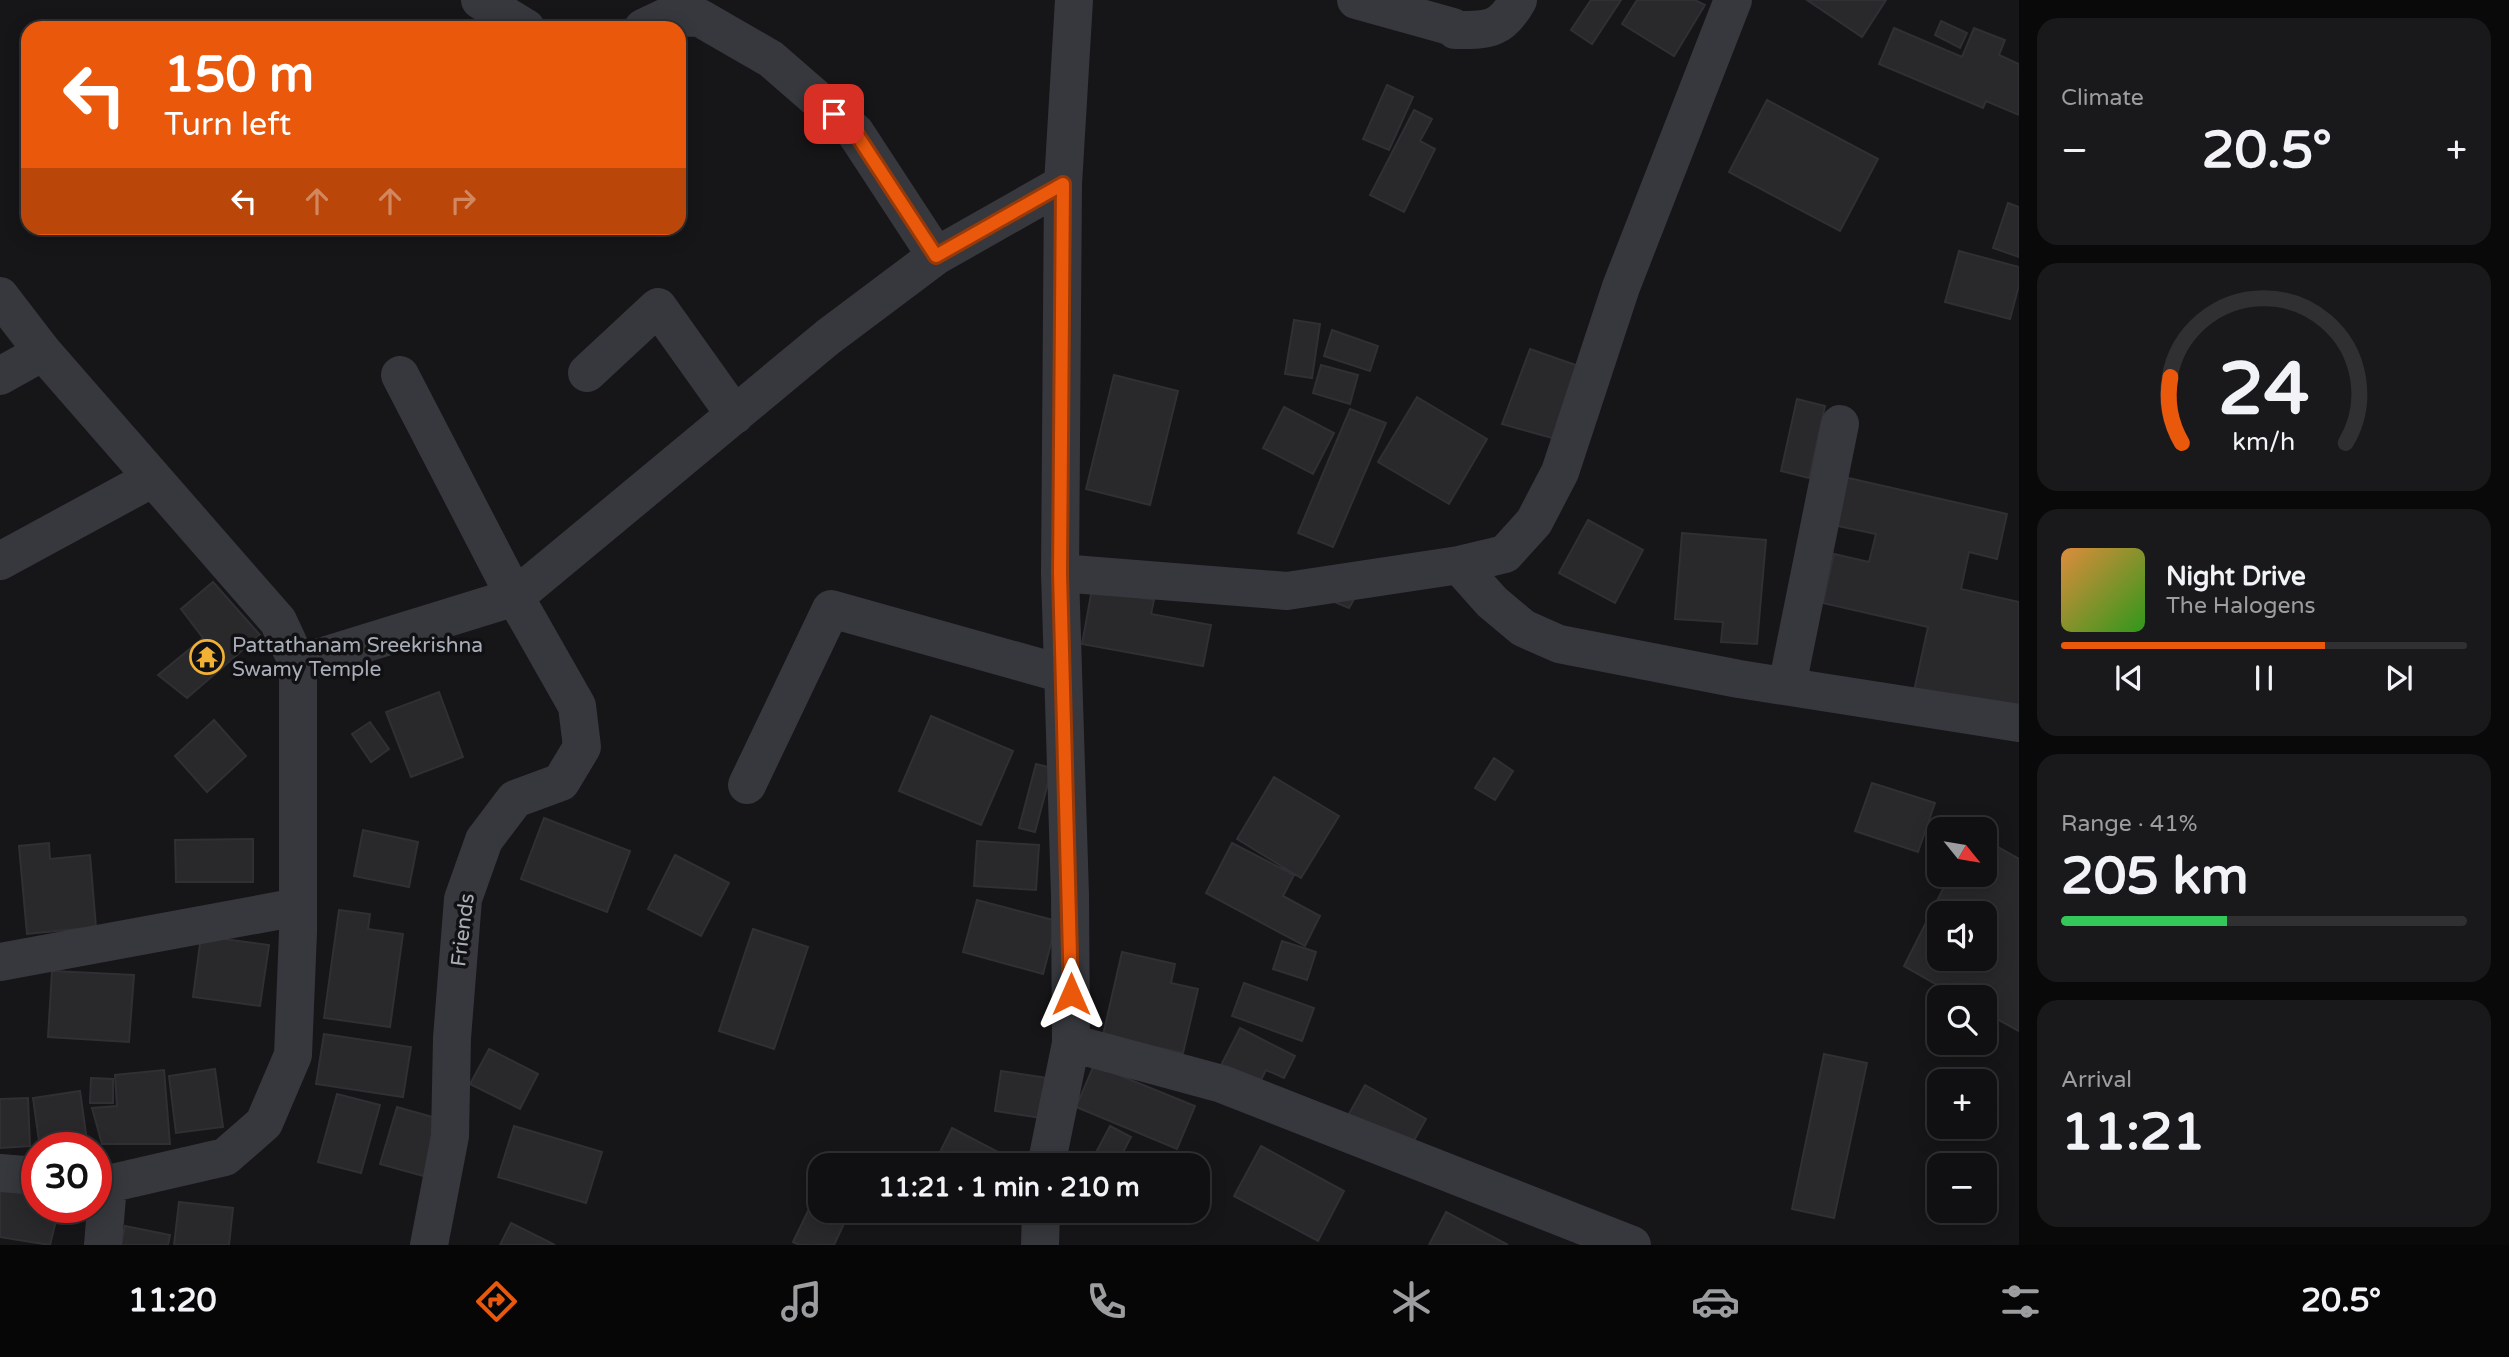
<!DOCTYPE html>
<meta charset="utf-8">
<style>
:root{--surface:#101012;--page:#19191b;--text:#f1f3f6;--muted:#9c9d9f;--line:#303032;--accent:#ea580c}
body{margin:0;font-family:"Varela Round",sans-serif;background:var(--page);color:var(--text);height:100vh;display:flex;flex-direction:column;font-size:26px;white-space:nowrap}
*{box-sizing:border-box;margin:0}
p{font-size:23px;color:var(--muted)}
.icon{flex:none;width:38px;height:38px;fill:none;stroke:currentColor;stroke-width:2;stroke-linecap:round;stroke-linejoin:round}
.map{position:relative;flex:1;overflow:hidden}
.drawer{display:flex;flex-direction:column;gap:18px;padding:18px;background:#09090a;width:490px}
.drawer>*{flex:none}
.guide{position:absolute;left:21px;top:21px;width:665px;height:214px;border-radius:21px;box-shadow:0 4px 18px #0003,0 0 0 2px var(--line);background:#ea580c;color:#fff;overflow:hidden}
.needle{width:46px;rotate:120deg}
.controls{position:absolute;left:1927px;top:817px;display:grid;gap:14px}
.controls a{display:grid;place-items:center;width:70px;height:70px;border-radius:14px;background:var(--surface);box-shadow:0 4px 18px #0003,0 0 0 2px var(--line);font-size:35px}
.speed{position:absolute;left:21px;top:1132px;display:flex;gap:14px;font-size:35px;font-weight:700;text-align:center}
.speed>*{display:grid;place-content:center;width:91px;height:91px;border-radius:50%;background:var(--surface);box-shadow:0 4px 18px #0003,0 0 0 2px var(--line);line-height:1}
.speed .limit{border:10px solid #d22;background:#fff;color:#111}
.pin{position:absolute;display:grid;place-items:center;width:60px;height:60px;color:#fff;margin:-30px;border-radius:14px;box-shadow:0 4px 10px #0006}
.me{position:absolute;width:77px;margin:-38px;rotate:0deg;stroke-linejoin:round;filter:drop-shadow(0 0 5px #0008)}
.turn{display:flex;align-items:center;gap:24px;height:147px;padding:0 28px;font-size:32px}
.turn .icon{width:91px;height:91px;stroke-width:2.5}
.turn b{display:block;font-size:49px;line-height:60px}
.lanes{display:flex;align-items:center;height:66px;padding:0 28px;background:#0003;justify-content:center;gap:35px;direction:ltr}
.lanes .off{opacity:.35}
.big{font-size:52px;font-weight:700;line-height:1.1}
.drawer .card{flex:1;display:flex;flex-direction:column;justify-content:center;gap:10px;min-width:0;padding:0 24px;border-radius:21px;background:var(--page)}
.drawer .dial{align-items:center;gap:0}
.dial svg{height:182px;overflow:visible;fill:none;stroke:var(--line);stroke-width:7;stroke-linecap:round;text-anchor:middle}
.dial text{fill:var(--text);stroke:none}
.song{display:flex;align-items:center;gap:21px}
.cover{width:84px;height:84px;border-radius:10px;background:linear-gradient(135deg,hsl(30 70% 55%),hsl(110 70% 35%))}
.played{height:7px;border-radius:4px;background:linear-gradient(90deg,var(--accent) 65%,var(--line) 65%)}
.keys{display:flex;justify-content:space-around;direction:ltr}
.heat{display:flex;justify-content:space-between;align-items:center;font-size:38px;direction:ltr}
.charge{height:10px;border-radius:5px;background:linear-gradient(90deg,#34c759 41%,var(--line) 0)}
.trip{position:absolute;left:808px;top:1153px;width:402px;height:70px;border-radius:21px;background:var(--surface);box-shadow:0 4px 18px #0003,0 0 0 2px var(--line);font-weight:700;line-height:70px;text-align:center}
.dock{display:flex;height:112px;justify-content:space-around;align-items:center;background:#060607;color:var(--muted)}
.dock .icon{width:49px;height:49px}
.dock .selected{color:var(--accent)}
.dock b{font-size:32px;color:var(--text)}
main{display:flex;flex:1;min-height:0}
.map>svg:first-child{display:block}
.building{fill:#29292c;stroke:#303034;stroke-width:2;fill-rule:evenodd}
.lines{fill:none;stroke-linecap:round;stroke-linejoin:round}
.minor{stroke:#37383d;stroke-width:38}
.route-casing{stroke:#983908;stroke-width:18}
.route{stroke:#ea580c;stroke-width:12}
.labels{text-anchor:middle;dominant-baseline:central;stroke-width:7;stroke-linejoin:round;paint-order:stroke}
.poi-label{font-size:21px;fill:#a8adb8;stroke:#111113;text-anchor:start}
.street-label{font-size:21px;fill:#a8adb8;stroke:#111113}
</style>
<main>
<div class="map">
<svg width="2019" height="1245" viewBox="0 0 2019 1245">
<rect width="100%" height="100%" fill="#161618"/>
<path class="building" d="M1591,0h30l-29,44 -21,-14z
M1637,0h58l10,5 -31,51 -52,-32z
M1807,0h79l-24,37z
M1941,21l26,12 -7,15 -25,-13z
M1894,28l68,29 12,-29 31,12 -6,15 20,9v51l-33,-14 -3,7 -104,-44z
M1387,85l26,12 -24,53 -26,-11z
M1767,100l111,59 -38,72 -111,-59z
M1414,110l18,9 -12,22 15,8 -31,63 -34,-17z
M2008,203l11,4v50l-26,-9z
M1959,251l60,16v18l-9,34 -65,-17z
M1294,320l26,4 -8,54 -27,-4z
M1332,330l46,16 -8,25 -46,-15z
M1530,349l54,19 -21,73 -61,-17z
M1321,365l37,10 -8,29 -37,-11z
M1114,375l64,16 -28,114 -64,-16z
M1417,397l70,42 -38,65 -71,-42z
M1797,399l28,7 -16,72 -28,-7z
M1284,407l50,26 -21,41 -50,-26z
M1350,409l36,14 -53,124 -35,-14z
M1844,477l163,37 -10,45 -28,-7 -8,37 58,13v112l-105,-23 14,-64 -105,-24 11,-49 35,8 7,-28 -43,-9z
M1588,520l55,30 -28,53 -56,-30z
M1682,533l84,7 -9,104 -36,-2 2,-20 -48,-3z
M213,582l47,53 -73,63 -29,-23 45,-37 -22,-29z
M1092,589l62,11 -3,14 60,11 -8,41 -121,-22z
M1358,592l-9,16 -22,-9z
M439,692l24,65 -52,20 -25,-65z
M931,716l82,35 -32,74 -82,-34z
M214,720l32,36 -39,36 -32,-36z
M370,722l19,27 -18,13 -19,-28z
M1494,758l19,13 -18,29 -20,-12z
M1036,764l16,4 -17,64 -16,-4z
M1274,777l65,39 -38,62 -64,-39z
M1872,783l63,20 -17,49 -63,-21z
M544,818l86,33 -23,61 -86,-33z
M363,830l55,12 -9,45 -55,-11z
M253,839v43h-77l-1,-42z
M1984,839l35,20v172l-35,-19v-14h-24l-56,-32 46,-91h34zM1939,914h45v45h-45z
M977,841l62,4 -3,45 -62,-4z
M49,843l1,16 40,-4 6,72 -69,7 -8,-88z
M1232,843l62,32 -11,21 37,20 -15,30 -99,-53z
M675,855l54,28 -28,53 -53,-27z
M977,900l80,21 -14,53 -80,-22z
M339,910l31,4 -2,15 35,5 -13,93 -66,-9z
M753,929l55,18 -34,102 -55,-18z
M201,936l68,9 -9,61 -67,-9z
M1282,941l34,11 -9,28 -34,-11z
M1122,952l53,12 -4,19 27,6 -15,64 -80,-18z
M52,971l82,4 -5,67 -81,-5z
M1244,983l70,25 -12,33 -70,-25z
M1240,1028l55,28 -11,22 -18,-8 -13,26 -38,-19z
M324,1034l87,13 -8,50 -87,-13z
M489,1049l49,25 -18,35 -50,-25z
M1824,1054l43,9 -33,155 -42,-9z
M1094,1065l101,41 -18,43 -101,-42z
M215,1069l8,58 -47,6 -7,-57z
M164,1070l6,74h-68l-10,-36 25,-2 -2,-31z
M1001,1071l47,7 -6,40 -47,-7z
M91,1078l22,1v24h-23z
M1365,1085l61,34 -20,36 -61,-34z
M80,1091l8,57h-48l-7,-50z
M337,1094l43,11 -19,68 -43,-11z
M28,1098l2,48 -30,2v-49z
M397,1107l46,13 -16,57 -47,-13z
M514,1126l88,26 -16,51 -88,-26z
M1110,1126l21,11 -15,29h-14l-10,-6z
M952,1128l69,36 -1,2h-87z
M1261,1146l83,45 -26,50 -84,-45z
M0,1182l37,9v17h22l-9,37 -50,-8z
M817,1192l4,2v17h29l-16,34h-35l-6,-3z
M179,1202l54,6 -4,37h-55z
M1446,1212l62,33h-79z
M511,1223l44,22h-55z
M125,1226l45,9 -2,10h-47z"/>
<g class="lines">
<path class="minor" d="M480,0l46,28
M1356,0l97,27 2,3c33,0 46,1 63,-30
M643,28l23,-11 34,1 71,41 84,73 81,124
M0,296l43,56 235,269 20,43 217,-67 313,-260 108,-81 127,-72
M587,373l71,-66 77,108
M400,375l115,222 62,109 5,41 -21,35 -46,17 -31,41 -21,59 -11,139 -2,98 -21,109
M0,376l43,-24
M0,561l153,-83
M1459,565l33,37 31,26 36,16 180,35 280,44
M1060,573l227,18 172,-26 46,-11 29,-32 26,-50 61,-185 112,-287
M1787,686l53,-262
M747,785l84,-176 232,65
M0,962l298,-55
M1071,1043l151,41 410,161
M1046,1166l25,-123 -1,-148 -10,-322 3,-389 11,-184
M0,1173l37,3
M103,1245l5,-61 117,-27 39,-34 29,-68 5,-123v-268
M1040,1245l1,-34"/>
</g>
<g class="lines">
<g class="route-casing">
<path id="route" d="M834,114l21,18 81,124 127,-72 -3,389 11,421"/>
</g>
<use href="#route" class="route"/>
</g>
<defs>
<g id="temple-ring" transform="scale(1.75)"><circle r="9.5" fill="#111113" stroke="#f2b134" stroke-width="1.5"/><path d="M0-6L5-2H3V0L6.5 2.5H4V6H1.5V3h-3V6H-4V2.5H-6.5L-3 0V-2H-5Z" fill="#f2b134"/></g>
</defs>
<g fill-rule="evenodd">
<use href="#temple-ring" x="207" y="657"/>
</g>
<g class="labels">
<g class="poi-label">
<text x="232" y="645">Pattathanam Sreekrishna<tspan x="232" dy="24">Swamy Temple</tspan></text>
</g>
<g class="street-label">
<text transform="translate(463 930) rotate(-83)">Friends</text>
</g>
</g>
</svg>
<div class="controls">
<a><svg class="needle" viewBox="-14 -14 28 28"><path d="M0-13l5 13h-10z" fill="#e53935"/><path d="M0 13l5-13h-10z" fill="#9c9d9f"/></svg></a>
<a><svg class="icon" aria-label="sound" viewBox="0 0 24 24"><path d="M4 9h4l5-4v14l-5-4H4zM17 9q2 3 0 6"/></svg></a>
<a><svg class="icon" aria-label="search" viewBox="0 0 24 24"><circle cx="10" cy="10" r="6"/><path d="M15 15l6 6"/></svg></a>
<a>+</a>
<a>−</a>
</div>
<div class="speed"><div class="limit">30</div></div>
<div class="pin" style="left:834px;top:114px;background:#d93025"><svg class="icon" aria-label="arrive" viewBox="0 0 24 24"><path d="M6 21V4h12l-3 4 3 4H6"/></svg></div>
<svg class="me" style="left:1071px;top:994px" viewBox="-20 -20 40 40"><path d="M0-17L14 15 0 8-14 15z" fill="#ea580c" stroke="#fff" stroke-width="4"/></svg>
<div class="trip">11:21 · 1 min · 210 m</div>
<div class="guide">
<div class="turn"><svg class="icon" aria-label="left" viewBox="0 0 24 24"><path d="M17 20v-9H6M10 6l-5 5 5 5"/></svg><div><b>150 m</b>Turn left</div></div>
<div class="lanes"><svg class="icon" aria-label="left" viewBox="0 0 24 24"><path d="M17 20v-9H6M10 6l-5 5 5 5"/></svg><svg class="icon off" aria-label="ahead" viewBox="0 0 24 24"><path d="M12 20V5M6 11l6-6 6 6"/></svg><svg class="icon off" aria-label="ahead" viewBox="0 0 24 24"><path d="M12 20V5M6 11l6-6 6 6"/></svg><svg class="icon off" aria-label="right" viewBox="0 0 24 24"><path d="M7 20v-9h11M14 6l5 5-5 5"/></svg></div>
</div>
</div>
<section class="drawer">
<div class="card"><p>Climate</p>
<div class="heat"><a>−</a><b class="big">20.5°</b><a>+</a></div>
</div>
<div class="card dial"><svg viewBox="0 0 100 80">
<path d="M14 69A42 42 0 1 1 86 69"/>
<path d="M14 69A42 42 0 0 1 9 40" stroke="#ea580c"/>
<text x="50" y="56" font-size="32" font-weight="700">24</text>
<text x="50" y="72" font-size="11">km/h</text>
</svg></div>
<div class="card">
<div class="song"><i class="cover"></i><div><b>Night Drive</b><p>The Halogens</p></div></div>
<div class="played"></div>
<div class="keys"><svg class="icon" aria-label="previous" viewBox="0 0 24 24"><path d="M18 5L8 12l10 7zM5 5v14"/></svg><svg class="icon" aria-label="pause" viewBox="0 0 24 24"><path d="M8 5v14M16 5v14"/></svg><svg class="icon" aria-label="next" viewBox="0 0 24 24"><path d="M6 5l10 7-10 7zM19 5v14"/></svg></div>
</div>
<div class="card"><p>Range · 41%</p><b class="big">205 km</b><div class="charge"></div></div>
<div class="card"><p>Arrival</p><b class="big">11:21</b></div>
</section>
</main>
<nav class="dock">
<b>11:20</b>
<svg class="icon selected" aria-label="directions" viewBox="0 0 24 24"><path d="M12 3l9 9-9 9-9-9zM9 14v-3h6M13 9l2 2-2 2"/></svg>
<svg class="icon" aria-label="music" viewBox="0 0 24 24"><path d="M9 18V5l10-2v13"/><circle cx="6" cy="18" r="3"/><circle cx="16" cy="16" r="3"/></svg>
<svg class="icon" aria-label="phone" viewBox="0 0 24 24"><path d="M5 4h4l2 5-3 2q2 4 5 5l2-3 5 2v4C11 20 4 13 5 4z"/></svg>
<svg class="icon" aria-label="climate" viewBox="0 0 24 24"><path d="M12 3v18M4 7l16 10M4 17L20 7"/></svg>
<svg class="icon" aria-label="car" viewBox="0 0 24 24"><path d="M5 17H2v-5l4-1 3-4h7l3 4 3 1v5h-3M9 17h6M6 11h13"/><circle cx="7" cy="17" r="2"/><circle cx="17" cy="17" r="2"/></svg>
<svg class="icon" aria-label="filters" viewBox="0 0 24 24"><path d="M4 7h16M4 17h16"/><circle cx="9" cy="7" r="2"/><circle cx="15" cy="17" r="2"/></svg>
<b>20.5°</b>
</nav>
